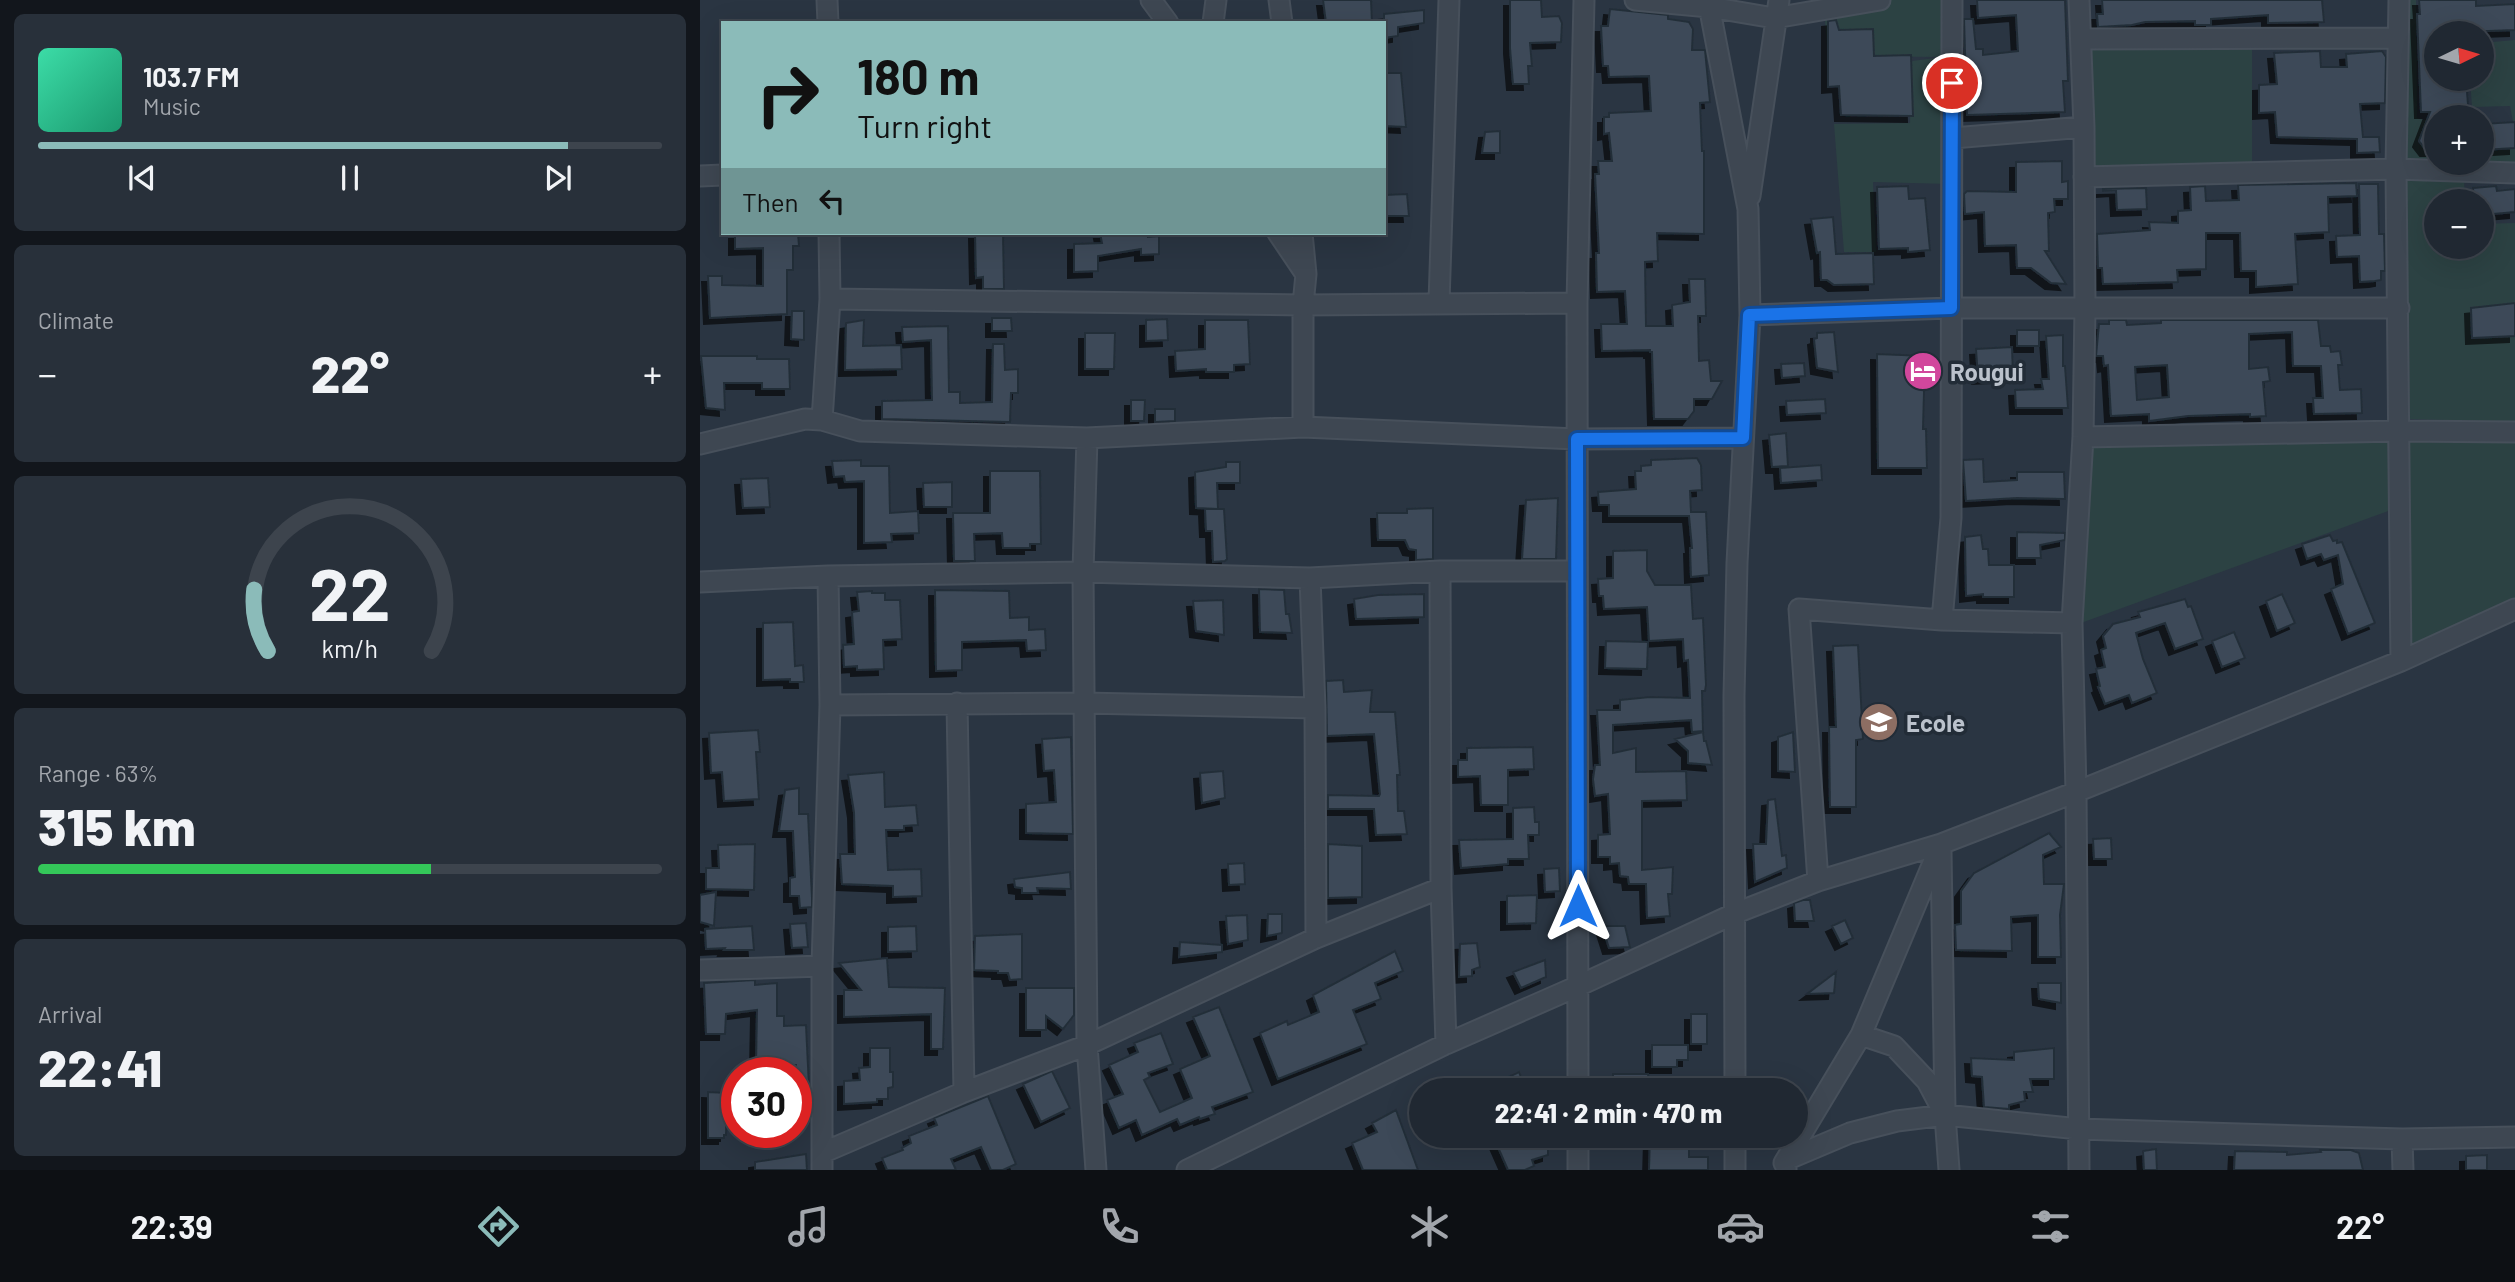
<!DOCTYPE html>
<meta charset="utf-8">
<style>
:root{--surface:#202832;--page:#28303a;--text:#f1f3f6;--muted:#a2a6ac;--line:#3d444d;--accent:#8bbbb9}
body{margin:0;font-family:Barlow,sans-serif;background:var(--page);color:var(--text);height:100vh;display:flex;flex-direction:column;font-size:26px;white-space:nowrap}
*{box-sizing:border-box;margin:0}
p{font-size:23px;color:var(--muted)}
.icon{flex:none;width:38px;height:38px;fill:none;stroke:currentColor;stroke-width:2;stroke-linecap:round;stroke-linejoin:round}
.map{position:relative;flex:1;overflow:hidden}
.sheet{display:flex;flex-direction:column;gap:14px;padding:14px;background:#12161c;width:700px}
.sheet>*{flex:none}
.guide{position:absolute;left:21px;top:21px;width:665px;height:214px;border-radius:0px;box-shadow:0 7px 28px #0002,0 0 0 2px var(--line);background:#8bbbb9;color:#111;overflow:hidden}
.needle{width:46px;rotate:85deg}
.fabs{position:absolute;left:1724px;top:21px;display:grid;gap:14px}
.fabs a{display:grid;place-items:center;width:70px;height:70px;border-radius:50%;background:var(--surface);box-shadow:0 7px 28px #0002,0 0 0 2px var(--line);font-size:35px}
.speed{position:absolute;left:21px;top:1057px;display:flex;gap:14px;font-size:35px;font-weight:700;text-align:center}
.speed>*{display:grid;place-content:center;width:91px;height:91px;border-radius:50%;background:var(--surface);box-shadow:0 7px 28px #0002,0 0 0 2px var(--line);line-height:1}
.speed .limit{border:10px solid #d22;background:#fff;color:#111}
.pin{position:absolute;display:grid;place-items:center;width:60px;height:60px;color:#fff;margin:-30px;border:4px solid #fff;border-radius:50%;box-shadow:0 2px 7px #0007}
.me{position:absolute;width:77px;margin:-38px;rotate:0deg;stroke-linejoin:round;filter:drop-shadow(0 0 5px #0008)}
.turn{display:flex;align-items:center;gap:24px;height:147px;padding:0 21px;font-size:32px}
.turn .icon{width:91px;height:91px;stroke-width:2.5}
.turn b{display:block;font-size:49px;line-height:60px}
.then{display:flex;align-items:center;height:66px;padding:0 21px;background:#0003;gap:14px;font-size:26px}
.big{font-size:52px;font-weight:800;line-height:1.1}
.sheet .tile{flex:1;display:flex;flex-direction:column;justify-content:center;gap:10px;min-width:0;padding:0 24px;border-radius:10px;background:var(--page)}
.sheet .dial{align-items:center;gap:0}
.dial svg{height:182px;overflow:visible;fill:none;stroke:var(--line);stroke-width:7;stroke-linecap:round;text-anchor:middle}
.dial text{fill:var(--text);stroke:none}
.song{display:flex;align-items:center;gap:21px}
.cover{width:84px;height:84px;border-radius:10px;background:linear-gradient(135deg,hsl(160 70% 55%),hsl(160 70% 35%))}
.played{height:7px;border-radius:4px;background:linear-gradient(90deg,var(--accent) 85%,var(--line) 85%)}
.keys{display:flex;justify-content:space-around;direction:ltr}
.heat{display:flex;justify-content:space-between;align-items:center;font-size:38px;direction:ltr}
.charge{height:10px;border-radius:5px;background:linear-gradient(90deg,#34c759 63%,var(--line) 0)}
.trip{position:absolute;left:709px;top:1078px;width:399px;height:70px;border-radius:35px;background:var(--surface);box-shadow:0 7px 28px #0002,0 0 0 2px var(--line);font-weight:800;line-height:70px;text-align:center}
.tab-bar{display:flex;height:112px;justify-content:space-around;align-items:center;background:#0d1014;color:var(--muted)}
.tab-bar .icon{width:49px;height:49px}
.tab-bar .on{color:var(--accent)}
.tab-bar b{font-size:32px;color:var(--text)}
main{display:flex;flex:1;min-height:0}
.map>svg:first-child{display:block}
.green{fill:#2c4243}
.building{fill:#3c4a58;stroke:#242e39;stroke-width:2;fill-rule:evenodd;filter:url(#shadow)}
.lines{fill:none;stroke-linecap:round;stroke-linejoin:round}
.minor-casing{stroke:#47505b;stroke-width:23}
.minor{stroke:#3e4752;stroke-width:19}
.route-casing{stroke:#114b97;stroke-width:18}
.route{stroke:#1a73e8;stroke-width:12}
.labels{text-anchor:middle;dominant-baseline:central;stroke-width:7;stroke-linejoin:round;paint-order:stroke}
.poi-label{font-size:24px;font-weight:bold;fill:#bbc2cc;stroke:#222c37;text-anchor:start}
</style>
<main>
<section class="sheet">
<div class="tile">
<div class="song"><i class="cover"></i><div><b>103.7 FM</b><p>Music</p></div></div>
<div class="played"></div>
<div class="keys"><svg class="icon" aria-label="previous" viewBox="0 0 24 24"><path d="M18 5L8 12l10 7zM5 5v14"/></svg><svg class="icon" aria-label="pause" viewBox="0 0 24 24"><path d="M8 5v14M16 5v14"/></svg><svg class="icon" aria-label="next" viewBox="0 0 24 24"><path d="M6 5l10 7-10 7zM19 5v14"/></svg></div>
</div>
<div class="tile"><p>Climate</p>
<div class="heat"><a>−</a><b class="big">22°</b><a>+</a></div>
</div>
<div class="tile dial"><svg viewBox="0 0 100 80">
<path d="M14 69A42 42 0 1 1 86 69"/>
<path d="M14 69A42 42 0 0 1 8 42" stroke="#8bbbb9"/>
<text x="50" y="56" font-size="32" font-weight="700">22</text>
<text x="50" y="72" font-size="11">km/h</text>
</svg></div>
<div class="tile"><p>Range · 63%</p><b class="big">315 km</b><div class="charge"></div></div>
<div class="tile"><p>Arrival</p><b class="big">22:41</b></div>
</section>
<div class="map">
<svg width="1815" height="1170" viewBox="0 0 1815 1170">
<defs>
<filter id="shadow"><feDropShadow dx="-6" dy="6" stdDeviation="0" flood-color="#0009"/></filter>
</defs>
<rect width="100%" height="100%" fill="#2a3542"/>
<path class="green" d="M1190,0h59l1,184 -77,-2 3,70h-32l-10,-128 76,-1 2,-62 31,-4 -115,-1 -3,-36z
M1703,0h13l1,118 19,5v40h46v-34l26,-3 7,18v26l-115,-4z
M1815,40v93l-5,-27 -38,1 -2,-28h12v-36z
M1388,43l164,1v122l-159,4z
M1707,176l57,3 1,22h-29v46h46v-23l33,-1v199l-107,-3z
M1690,436l1,74 -310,113 10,-181z
M1707,436l108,2v162l-107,50z"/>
<path class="building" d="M623,0h48l1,23h-46z
M810,0h31l1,17 17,-1 3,7 -1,19 -31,1 2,23h-4l1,18h-16l-3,-36z
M1277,0h88l3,81h-5l2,31 -98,3 -3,-96h9l3,30h7v6l35,-4 -2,-36 -38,3z
M1402,0h220l2,22 -56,1v-8l-57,4v6h-16v-4l-50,1 -13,3 -34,2 -1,-13h6z
M1719,0h57v6l39,-2v26l-79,3v46h30l3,38h-33v33h-10l-7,-9 11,-29h-9l-4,-98h3z
M910,9l58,6v4l21,3 4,7 -1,21h13l5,52 -10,1 2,48h2v83l-47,-1 1,28 -13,1 1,64h27l-1,-21 18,-3 -1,-23h16l1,37h-8l1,45 10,-1 2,21h11l-10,18h-18v12l-6,8h-34l-2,-67h-2v-2l-48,1 -1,-27h26l-2,-33 -28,1 -1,-39h3l-4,-79h4l-1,-13h14l-3,-28 -5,1v-17h5v-4l42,-2 -2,-35 -40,1 -1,-11h-5l-2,-40h7z
M724,10v13l-26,4v9l-14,2v-24z
M1136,20l3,10 34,-1 1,27 37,-1 2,61 -72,-1 -2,-29 -11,1v-66z
M1620,51l1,16h26l-1,-13 36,-3 4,6 -1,46 -25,1 3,33h16l1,15 -23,1v-14l-80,-2 -2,-25 -16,1v-28l18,-1 -3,-31z
M684,73h17l5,54 -22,-1z
M1815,122v26l-33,2v-26z
M800,131v22h-18l3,-21z
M1362,161v21l6,-1v18h-14l1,13 -7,1 1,38h-4l21,33 -15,-1 -20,-15h-14l-1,-23 -31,1 -1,-34 -19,2 -1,-20 3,-3 49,1v-30z
M1656,183l1,13 -29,1 1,35 -34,2 3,50 -42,3v-16h-15l-1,-38h-34v36l-29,1 1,12 -75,2 -1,-16h-4l-1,-34 53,-4 -1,-8 29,1v-12l13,-1 -1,-23 15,-1 1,15 33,-1 -1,-15z
M1659,184h19l1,50h5l1,37h-4v9l-6,1 -15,1 -1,-26 -22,1 -1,-21 24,-1z
M1208,186l1,13 16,-1 5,52 -22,2v-4l-29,1 -2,-62z
M1796,186l1,5 18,-2v23l-33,3v-14h-8l-1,-13z
M1446,188l1,21 -30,1 -1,-20 -13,1v-2z
M707,194l2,22h-25v-21z
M1133,217l3,37 37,-1 1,31 -40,1 -7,-5h-6l-1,-28 -3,1 -6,-34z
M35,233h63l1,13h-6v24h-6v44l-77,4 -2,-42h14v9l41,1v-38l-28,1z
M275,233h28l1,56h-21v-12l-7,1z
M400,233h48v4l11,-1v18l-18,1v-6l-43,7v15l-24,1v-28l28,-1z
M1815,303v33l-43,2 -1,-30z
M92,311h12v29l-13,-1z
M292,318h19l1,13h-20z
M467,319l1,21 -22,1v-21z
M164,320l-1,26 38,-1 1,24 -57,1 1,-47z
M505,320h43l2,44 -16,1v7h-28v-3l-30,2 -1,-20 30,-2z
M1409,320h17l1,5 34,-2v-3h157l3,26h9l1,6 9,-1 2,14h-4l2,25 21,-1 1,24 -48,1 -1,-16h10l-2,-32h-28l-1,-34 -43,2v35l19,-2 2,14 -7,1 3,34 -16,1v-3l-62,2 -39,5v-7l-38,2 -3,-51 -4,1 -1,-10h-7l3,-32h10zM1467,365l2,32 -32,3 -2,-33z
M248,326l1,66h11v11l32,-1 1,-58h11l1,26 13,-1v24h-7l-1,29 -128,-3v-18l50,-1 -1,-60 -28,2 -1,-15z
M1317,330h22v16h-22z
M1134,332l4,40 -21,-4 -3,-29 3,-1v-5z
M385,333h30l-1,36h-29z
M1363,335v31h2l3,42h-52l-1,-18 28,-1 -2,-10h8l-3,-43z
M1312,347l1,29 -35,2 -2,-29z
M1177,354l48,2 -2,73h3l1,39h-49z
M1,356h56v3h32l1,30h-28v-6h-38l1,27 -19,-2z
M1104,363l1,13 -23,2 -1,-14z
M1125,399l1,14 -39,2 -1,-14z
M431,400h14l-1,21h-13z
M455,409h20v12l-20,1z
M1086,433l2,33 -16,1 -3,-32z
M997,458l4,7 1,25 -12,1 1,21h15l3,63 -18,2 -1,-29h2l-3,-32h-80v-11h-10l-1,-13 38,-3 -1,-18h6v-5l10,-1v-5z
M1283,459l1,23 33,-2v-8h47l1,27 -48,-1 -51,3 -3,-41z
M161,460v6h28l1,47 28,-2 1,22 -28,1 1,8 -28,1v-62l-19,1 -1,-6 -10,1 -2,-16z
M526,462h14v21h-23l1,26 -22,-1 -1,-36 31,-5z
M1121,465l1,15 -41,3 -1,-15z
M290,471h50l1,73h-11v4h-27l-1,-15 -28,1 1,27h-21l-1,-48h37z
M68,478l2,29 -27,1 -2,-29z
M252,482v25h-28l-1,-24z
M858,498l-2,61h-34l4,-59z
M733,508v51l-17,1v-10l-7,-1 -4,-9h-27l-1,-27h30v-4z
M505,509h19l3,50 -2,2 -12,1 -1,-31h-6z
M1317,532l48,1v7l-25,5 1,13h-24z
M1281,535l2,14h5l1,16h25v32h-31v-3l-17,2 -1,-59z
M1630,535l3,6 4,-1v3l5,-1 33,81 -27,11 -17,-45 12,-5 -5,-29 -14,5 -3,-6 -14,5 -5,-15z
M947,550v21l8,14h36l2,34 10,-1 3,67 -1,6h-3l1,40 -11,1 -1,-12 -78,5v28l23,-5v24l50,-1 1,29 -45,1v69l31,-3 -1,27h-4l2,22 -23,2 -1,-34h-17l-1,-7 -8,-1 -1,-13 -9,1v-7h-12v-22l12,-1 -2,-40 -13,2 -2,-17 2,-14h5l-3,-55h23v-10l30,-3 40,1 -2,-38 -4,1 -1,-22 -34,2 -2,-34 -43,2 -1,-13h-4l-1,-17 15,-1v-27z
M559,589l25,1 2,24h3l3,19 -32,-1z
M235,590l74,1 1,27 19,-1v13l16,-1 1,21 -19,1 -1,-11 -64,2v28l-26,1z
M172,591v2h13v7h15l2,39 -19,1 1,29 -27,1v-4l-13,1 -1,-22 11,-1 -2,-32 7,-1 -2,-19z
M724,594v23l-68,2 -2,-20 24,-4z
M1582,594l13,29 -18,8 -11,-30z
M1485,599l3,8 3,-1 12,33 -28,10 -10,-26 -29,10 7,26 14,34 -25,10 -3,-8 -24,9 -7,-17 2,-1 -4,-17 9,-2 -4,-17 5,-2 -3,-12 10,-12 27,-7 -2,-5z
M523,600l1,35 -28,-4 -3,-30z
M93,622l2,44 8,-1 1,17h-14v-3l-27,1v-57z
M1534,632l11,26 -23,9 -10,-26z
M906,641l42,1 -1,27 -42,-1z
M1158,645l5,94 -7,1v67h-26l-1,-80h7l-3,-81z
M643,680l1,12 28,-2 -2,22h25l5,63h-3l1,36h6l3,23 -31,1 -2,-26h-46v-14l51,1 1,-2 -6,-60 -47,2 -1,-55z
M58,730l2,22h-4l3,47 -35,2 -2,-29 -11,1 -2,-40z
M1003,732l1,9h2l6,24 -24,-2v-12l-13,-12z
M1093,732l2,40 -17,-1v-34z
M371,737l2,97 -47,-1v-29l30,-2 -2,-32 -10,1 -2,-32z
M833,747l1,22 -26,1v35h-27l-1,-29 -22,1v-17h9v-12z
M523,771l2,27 -23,5 -2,-30z
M184,772l1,35 31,-2 2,20 -14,1v4h-18l2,40 33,-1 1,27 -29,1v-11l-51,-2 -2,-30h15l-1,-42 -6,-37z
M99,788v26h9l4,84v9l-12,1 -1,-12h-9v-18l5,-1 -2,-46h-14l6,-41z
M1075,799l7,57 4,-1 1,13 -32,14 -2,-38h13l2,-44z
M834,807l1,15h4v13h-11l1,24h-21v5l-47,4 -2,-28 54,-1v-31z
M1349,833l12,14 -18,8 1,29h20l-4,31 1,42h-23v-42l-27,2 1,34 -56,-1 -1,-25 6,-1v-33l13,-18z
M1411,838l1,21h-18l-1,-20z
M55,844l-1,46 -48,-1v-21h13l-1,-23z
M628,844l34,2v51l-34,1z
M544,863l1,21 -16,1 -1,-21z
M859,868l1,23 -15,1 -1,-23z
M370,872l1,17 -34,-1 1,5h-16v-5l-7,-1 -1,-8z
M16,892l-2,34 -14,-4v-27z
M837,895l-1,28 -29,1v-28z
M1103,900h7l4,21h-19l-1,-18z
M568,914h14v19l-15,3z
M547,915l1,25 -20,4 -2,-28z
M1145,920l8,18 -12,6 -9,-18z
M106,923l2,24 -16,1 -2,-24z
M52,926l2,24h-30l1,-2 -19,1 -1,-20z
M216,926l1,25 -29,1v-25z
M902,926h23l5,21 -21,1z
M322,934v45l-12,1 -2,-7h-10v-2l-24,-1 1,-34z
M480,942l42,3v7l-43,5z
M777,943l3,24 -8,3v6l-13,1 1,-33z
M695,951l8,20 -28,12 6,16 -28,11 14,34 -89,35 -18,-46 27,-12 1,4 31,-13 -6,-17z
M187,958l2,29 56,1 -2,61h-12v-35l-87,3v-27h17l-22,-27z
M845,960l1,17 -25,11 -8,-16z
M1136,972l-2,21 -27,1z
M55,980v5l22,-2v33h7v10l22,-1 4,83h-14v-43l-40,1 1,-56 -31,4 -1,20h-19l-2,-51z
M1338,983h23v20l-22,-4z
M326,988h48v27l-11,14 -17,-13v14h-20z
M519,1007l34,85 -41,15 3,7 -15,5 -1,-2 -19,8 -3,-6 -35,16 -6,-15 -17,8 -12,-28 16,-6 -14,-29 29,-13 -4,-9 27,-10 12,31 -25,9 2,4 -6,3 16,32 32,-14 -12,-29 30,-13 -17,-39z
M991,1014h16v30h-16z
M952,1045h36v15h-11v7h-25z
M170,1048h20v24h3v15l-5,1v11h-11v3l-33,2v-23l16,-1 -1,-12 11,-1z
M1354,1048v31h-24l3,13h-9l1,9 -16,4v4l-25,-2 -2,-30 -10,-1 -1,-18 43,2v-8z
M352,1071l18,37 -29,14 -18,-38z
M819,1072l7,18h-45z
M913,1074h35l1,14 -36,-1z
M8,1092l19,1 -1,42h-2v3h-16z
M288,1096l28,68 -13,6h-12l-10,-23 -30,12 5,11h-69l-5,-12 21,-8 -1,-2 9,-5 -2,-7 28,-11 -3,-7z
M696,1110l22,60h-55l-11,-27 25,-11 -5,-9z
M793,1136h43l3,7 9,-1v13l-16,5 2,6 -9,4h-17z
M950,1136h26l1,6 12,-1v16h19v13h-59z
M1456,1149l1,21h-13l-1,-19z
M1620,1150h31l8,3 4,17h-129l1,-19 52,1v3l34,-3z
M106,1154l1,16h-52v-8z
M1787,1155v15h-21v-14z"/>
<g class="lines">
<g class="minor-casing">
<path id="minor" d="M127,0l1,23
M451,0l17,23
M579,0l3,23
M935,0l74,7 65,11 106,-18
M1008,0l40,209 2,106 -13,248 -3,133 1,394
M1379,0l5,127 1,181 -2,129 -11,186 4,169 3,378
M1699,0l-3,169 5,492
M513,23l3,-23
M1381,39l316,-1
M1253,138l131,-11
M0,176l23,-1
M1384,177l312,-8 119,4
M1050,196l29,-196
M578,233l27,40
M602,233l4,41 -3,31v122
M130,299l473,6 274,-2
M739,302l10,-302
M1050,315l201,-7h448
M122,420l8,-121 -1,-66
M1383,437l317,-6 115,1
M387,438l-4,134 4,473 9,125
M0,444l105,-25 17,1 38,11 227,7 216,-11 274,12 166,-1
M740,571l1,317 5,156
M610,578l5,130 1,230
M0,582l128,-6 255,-4 227,6 130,-7h137
M1242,620l9,-102 1,-518
M257,703l7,389
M130,705l254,-2 231,5
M1241,844l-80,191 33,11 33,35 18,34 4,55
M1241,851l4,260
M1118,881l-19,-272 143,11 130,3
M0,970l122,-4
M878,1090l-1,-787 7,-303
M878,1136v34
M1702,1139l1,31
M122,1153l142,-61 123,-47 229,-107 125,-50
M1084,1163l77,-128
M122,1170v-204l8,-261 -2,-129
M487,1170l259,-126 132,-58 158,-73 82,-32 123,-37 135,-52 325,-131 114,-52
M1035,1170v-34
M1086,1170v-10l64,-27 47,-12 48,-6 134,14 323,10 113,-2"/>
</g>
<use href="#minor" class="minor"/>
</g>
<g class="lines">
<g class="route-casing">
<path id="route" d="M878,906l-1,-467 166,-1 6,-123 202,-7 1,-225"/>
</g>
<use href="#route" class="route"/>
</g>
<defs>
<g id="hotel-disc" transform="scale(2.0125)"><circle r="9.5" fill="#d1479c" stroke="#222c37"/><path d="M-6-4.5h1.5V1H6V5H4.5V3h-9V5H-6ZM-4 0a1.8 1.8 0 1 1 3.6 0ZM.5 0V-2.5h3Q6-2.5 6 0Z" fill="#fff"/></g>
<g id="school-disc" transform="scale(2.0125)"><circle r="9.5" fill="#8d6e63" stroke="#222c37"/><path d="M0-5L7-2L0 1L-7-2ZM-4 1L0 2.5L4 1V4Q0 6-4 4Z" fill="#fff"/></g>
</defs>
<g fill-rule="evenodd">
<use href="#hotel-disc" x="1223" y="371"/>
<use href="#school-disc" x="1179" y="722"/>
</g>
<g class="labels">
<g class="poi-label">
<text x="1250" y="371">Rougui</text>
<text x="1206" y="722">Ecole</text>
</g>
</g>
</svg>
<div class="fabs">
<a><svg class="needle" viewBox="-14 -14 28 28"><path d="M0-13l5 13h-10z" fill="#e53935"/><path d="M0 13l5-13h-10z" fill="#a2a6ac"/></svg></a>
<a>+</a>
<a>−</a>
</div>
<div class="speed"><div class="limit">30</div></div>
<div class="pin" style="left:1252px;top:83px;background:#d93025"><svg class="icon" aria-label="arrive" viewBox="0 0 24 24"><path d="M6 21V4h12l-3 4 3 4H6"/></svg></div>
<svg class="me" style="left:878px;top:906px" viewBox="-20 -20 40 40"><path d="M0-17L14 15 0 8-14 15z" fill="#1a73e8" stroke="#fff" stroke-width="4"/></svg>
<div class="trip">22:41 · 2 min · 470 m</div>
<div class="guide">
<div class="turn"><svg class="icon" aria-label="right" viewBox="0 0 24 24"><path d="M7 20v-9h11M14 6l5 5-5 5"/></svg><div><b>180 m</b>Turn right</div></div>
<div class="then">Then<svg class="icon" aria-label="left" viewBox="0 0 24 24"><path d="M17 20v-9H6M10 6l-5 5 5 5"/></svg></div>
</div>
</div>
</main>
<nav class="tab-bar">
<b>22:39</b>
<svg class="icon on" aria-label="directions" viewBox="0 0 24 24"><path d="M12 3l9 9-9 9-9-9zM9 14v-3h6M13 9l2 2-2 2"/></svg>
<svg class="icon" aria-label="music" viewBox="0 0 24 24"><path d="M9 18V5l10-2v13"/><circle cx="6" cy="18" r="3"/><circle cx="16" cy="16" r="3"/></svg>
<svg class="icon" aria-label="phone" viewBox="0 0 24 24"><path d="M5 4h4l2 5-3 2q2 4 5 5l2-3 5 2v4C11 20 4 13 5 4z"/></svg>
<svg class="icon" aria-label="climate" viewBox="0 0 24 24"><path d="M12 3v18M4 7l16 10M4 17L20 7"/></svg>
<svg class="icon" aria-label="car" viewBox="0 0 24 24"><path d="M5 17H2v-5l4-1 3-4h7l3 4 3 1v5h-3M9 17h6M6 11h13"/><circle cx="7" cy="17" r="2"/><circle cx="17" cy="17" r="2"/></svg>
<svg class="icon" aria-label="filters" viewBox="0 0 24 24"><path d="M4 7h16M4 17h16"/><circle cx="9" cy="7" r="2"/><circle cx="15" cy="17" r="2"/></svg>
<b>22°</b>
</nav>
